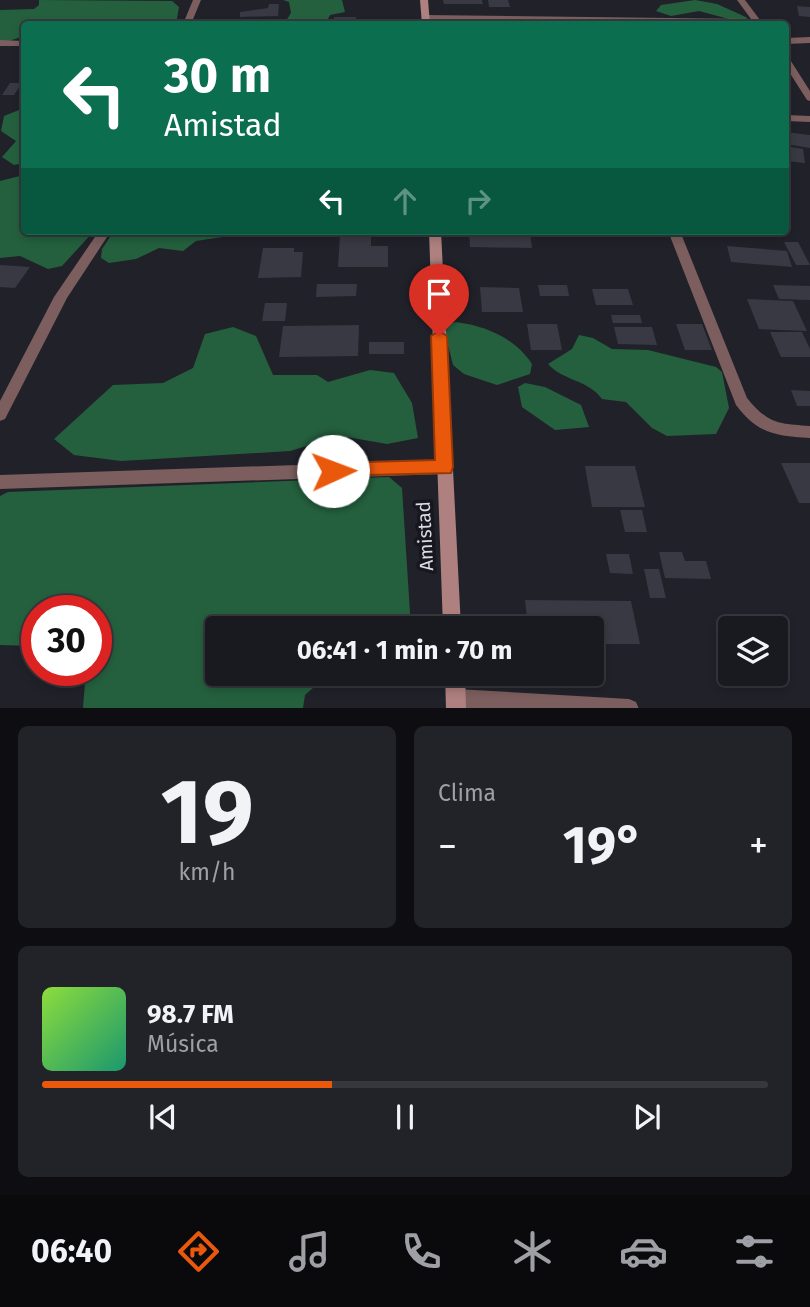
<!DOCTYPE html>
<html lang="es">
<meta charset="utf-8">
<style>
:root{--surface:#191920;--page:#222229;--text:#f1f3f6;--muted:#9fa0a5;--line:#37383e;--accent:#ea580c}
body{margin:0;font-family:"Fira Sans",sans-serif;background:var(--page);color:var(--text);height:100vh;display:flex;flex-direction:column;font-size:26px;white-space:nowrap}
*{box-sizing:border-box;margin:0}
p{font-size:23px;color:var(--muted)}
.icon{flex:none;width:38px;height:38px;fill:none;stroke:currentColor;stroke-width:2;stroke-linecap:round;stroke-linejoin:round}
.map{position:relative;height:708px;overflow:hidden}
.sheet{display:flex;flex-direction:column;gap:18px;padding:18px;background:#0e0e12;flex:1}
.sheet>*{flex:none}
.guide{position:absolute;left:21px;top:21px;width:768px;height:214px;border-radius:7px;box-shadow:0 4px 10px #0003,0 0 0 2px var(--line);background:#0b6e4f;color:#fff;overflow:hidden}
.fabs{position:absolute;left:718px;top:616px;display:grid;gap:14px}
.fabs a{display:grid;place-items:center;width:70px;height:70px;border-radius:7px;background:var(--surface);box-shadow:0 4px 10px #0003,0 0 0 2px var(--line);font-size:35px}
.speed{position:absolute;left:21px;top:595px;display:flex;gap:14px;font-size:35px;font-weight:700;text-align:center}
.speed>*{display:grid;place-content:center;width:91px;height:91px;border-radius:50%;background:var(--surface);box-shadow:0 4px 10px #0003,0 0 0 2px var(--line);line-height:1}
.speed .limit{border:10px solid #d22;background:#fff;color:#111}
.pin{position:absolute;display:grid;place-items:center;width:60px;height:60px;color:#fff;margin:-72px -30px;border-radius:50% 50% 50% 0;rotate:-45deg;box-shadow:0 0 7px #0007}
.pin .icon{rotate:45deg}
.me{position:absolute;width:77px;margin:-38px;rotate:88deg;stroke-linejoin:round;filter:drop-shadow(0 0 5px #0008)}
.turn{display:flex;align-items:center;gap:24px;height:147px;padding:0 28px;font-size:32px}
.turn .icon{width:91px;height:91px;stroke-width:2.5}
.turn b{display:block;font-size:49px;line-height:60px}
.lanes{display:flex;align-items:center;height:66px;padding:0 28px;background:#0003;justify-content:center;gap:35px;direction:ltr}
.lanes .off{opacity:.35}
.big{font-size:52px;font-weight:700;line-height:1.1}
.sheet .tile{flex:1;display:flex;flex-direction:column;justify-content:center;gap:10px;min-width:0;padding:0 24px;border-radius:10px;background:var(--page)}
.sheet .dial{align-items:center;gap:0}
.dial b{font-size:91px;line-height:1}
.song{display:flex;align-items:center;gap:21px}
.cover{width:84px;height:84px;border-radius:10px;background:linear-gradient(135deg,hsl(90 70% 55%),hsl(160 70% 35%))}
.played{height:7px;border-radius:4px;background:linear-gradient(90deg,var(--accent) 40%,var(--line) 40%)}
.keys{display:flex;justify-content:space-around;direction:ltr}
.heat{display:flex;justify-content:space-between;align-items:center;font-size:38px;direction:ltr}
.sheet .tiles{flex:1;display:grid;gap:18px;grid-template-columns:1fr 1fr}
.tile:last-child{grid-column:span 2}
.trip{position:absolute;left:205px;top:616px;width:399px;height:70px;border-radius:7px;background:var(--surface);box-shadow:0 4px 10px #0003,0 0 0 2px var(--line);font-weight:700;line-height:70px;text-align:center}
.menu{display:flex;height:112px;justify-content:space-around;align-items:center;background:#0a0a0d;color:var(--muted)}
.menu .icon{width:49px;height:49px}
.menu .on{color:var(--accent)}
.menu b{font-size:32px;color:var(--text)}
.map>svg:first-child{display:block}
.forest{fill:#24603e}
.building{fill:#393943}
.lines{fill:none;stroke-linecap:round;stroke-linejoin:round}
.street{fill:#7b5e5d;fill-rule:evenodd}
.secondary{fill:#ae807f;fill-rule:evenodd}
.route{fill:#ea580c;stroke:#983908;stroke-width:2}
.labels{text-anchor:middle;dominant-baseline:central;stroke-width:7;stroke-linejoin:round;paint-order:stroke}
.street-label{font-size:19px;fill:#dcdce2;stroke:#171720}
</style>
<div class="map">
<svg width="810" height="709" viewBox="0 0 810 709">
<rect width="100%" height="100%" fill="#21212a"/>
<path class="forest" d="M39,0l133,1 7,6 -3,17h-95l2,-4c-20,-3 -38,4 -59,4v12l-24,8v-34l34,-1 5,-4z
M283,0h59l3,12 -15,3 -2,4 3,5h-47l7,-11 -2,-11z
M695,0l22,4 31,14 -8,4 -41,-11 -28,5 -15,-5 5,-6z
M24,108v55l-10,2 -12,-8 14,-16 -15,-10 3,-15z
M24,175v56h70l-32,35 -14,3 -28,-13 -20,2v-77z
M114,231h122l1,1 -2,3 -39,6 -13,10 -24,-3 -23,11 -27,4 -8,-5 1,-9z
M456,322c30,4 59,16 76,42l-2,10 -33,11 -33,-11 -11,-9 -8,-32 4,-9z
M233,327l23,9 17,39h44l11,7 42,-12 24,3 18,30 6,35 -31,6 -46,-8 -51,15 -169,10 -47,-6 -20,-16 59,-54 50,-2 30,-15 12,-34z
M579,335l14,3 19,11 36,1 68,17 6,5 7,36 -13,26 -49,2 -15,-8 -26,-26 -24,-3c-13,-19 -39,-18 -54,-35l24,-15z
M525,383l20,4 36,18 8,22 -34,3 -33,-23 -4,-20z
M389,477l13,11 9,140h-194v46h197l1,14 -11,-12 -82,4 -17,15 -2,13h-220l3,-38h10v-59h-59v35l-37,-1v-149l8,-4z"/>
<path class="building" d="M443,0h39l1,4h-39z
M488,0h20l2,7h-21z
M269,4h10l-1,12 -38,1v-5l28,-4z
M797,6l13,1v10l-11,-1z
M334,17h22l-1,7h-22z
M10,83h12l-8,12h-12z
M786,132l24,3v13l-24,-4z
M786,146l17,3 2,14 -19,-2z
M469,231l61,1 2,16 -62,-1z
M371,234v12h17v21h-50l2,-32z
M784,242h14l12,23h-14z
M727,246l60,5 5,16 -61,-5z
M263,248h31v4h9l-2,25 -43,1z
M0,265l30,2 -15,21 -15,-1z
M317,284h40l-1,12 -40,1z
M538,285h29l2,11h-29z
M773,285l37,1v14l-31,-1z
M480,287l39,1 4,24h-41z
M592,289h36l5,16h-37z
M747,299l46,2 14,30 -48,-2z
M265,303h22l-2,18h-23z
M611,315h29l2,8h-29z
M527,324h30l5,26h-31z
M676,324h26l10,26h-27z
M359,325l-1,31 -79,1 4,-31z
M614,327h38l5,18 -39,-1z
M770,332h32l8,17v8h-29z
M369,342h35v12h-35z
M791,390l19,1v15h-13z
M781,463h29v40h-11z
M585,466h50l10,41h-53z
M620,510h22l5,22h-22z
M659,552h23l3,9h21l5,18 -46,-1z
M606,554h23l4,20 -23,-1z
M644,569h15l7,29h-16z
M525,600l106,1 9,43h-48v-16h-64z"/>
<g class="lines">
<path class="street" d="M193,0h8l-10,24h-8z
M737,0h8l18,24 -338,-5 -4,-2 4,-2 326,4z
M810,37v6l-24,1v-6z
M0,40l24,1v5h-24z
M786,57l3,1 21,33v10l-3,-1 -21,-33z
M786,115l24,1v6l-24,-1z
M99,231h12l-44,67 -62,121 -5,2v-20l54,-104z
M668,231h12l67,167c21,26 32,26 63,28v12c-35,-2 -52,-4 -74,-33z
M444,460l6,2 2,5 -2,5 -6,2 -444,15v-14z
M456,689l173,10 7,3 3,7h-184l-6,-3 -3,-7 3,-7z"/>
<path class="secondary" d="M420,0h8l2,24h-8z
M429,231h12l20,397h-18z
M445,674h20l1,35h-20z"/>
</g>
<path class="route" d="M439,331l8,5 6,131 -2,6 -124,3 -3,-5 9,-8 102,-3 -4,-124z"/>
<g class="labels">
<g class="street-label">
<text transform="translate(425 536) rotate(-93)">Amistad</text>
</g>
</g>
</svg>
<div class="fabs">
<a><svg class="icon" aria-label="layers" viewBox="0 0 24 24"><path d="M12 4l9 5-9 5-9-5zM3 14l9 5 9-5"/></svg></a>
</div>
<div class="speed"><div class="limit">30</div></div>
<div class="pin" style="left:439px;top:336px;background:#d93025"><svg class="icon" aria-label="arrive" viewBox="0 0 24 24"><path d="M6 21V4h12l-3 4 3 4H6"/></svg></div>
<svg class="me" style="left:333px;top:471px" viewBox="-20 -20 40 40"><circle r="19" fill="#fff"/><path d="M0-13L10 11 0 6-10 11z" fill="#ea580c"/></svg>
<div class="trip">06:41 · 1 min · 70 m</div>
<div class="guide">
<div class="turn"><svg class="icon" aria-label="left" viewBox="0 0 24 24"><path d="M17 20v-9H6M10 6l-5 5 5 5"/></svg><div><b>30 m</b>Amistad</div></div>
<div class="lanes"><svg class="icon" aria-label="left" viewBox="0 0 24 24"><path d="M17 20v-9H6M10 6l-5 5 5 5"/></svg><svg class="icon off" aria-label="ahead" viewBox="0 0 24 24"><path d="M12 20V5M6 11l6-6 6 6"/></svg><svg class="icon off" aria-label="right" viewBox="0 0 24 24"><path d="M7 20v-9h11M14 6l5 5-5 5"/></svg></div>
</div>
</div>
<section class="sheet">
<div class="tiles">
<div class="tile dial"><b>19</b><p>km/h</p></div>
<div class="tile"><p>Clima</p>
<div class="heat"><a>−</a><b class="big">19°</b><a>+</a></div>
</div>
<div class="tile">
<div class="song"><i class="cover"></i><div><b>98.7 FM</b><p>Música</p></div></div>
<div class="played"></div>
<div class="keys"><svg class="icon" aria-label="previous" viewBox="0 0 24 24"><path d="M18 5L8 12l10 7zM5 5v14"/></svg><svg class="icon" aria-label="pause" viewBox="0 0 24 24"><path d="M8 5v14M16 5v14"/></svg><svg class="icon" aria-label="next" viewBox="0 0 24 24"><path d="M6 5l10 7-10 7zM19 5v14"/></svg></div>
</div>
</div>
</section>
<nav class="menu">
<b>06:40</b>
<svg class="icon on" aria-label="directions" viewBox="0 0 24 24"><path d="M12 3l9 9-9 9-9-9zM9 14v-3h6M13 9l2 2-2 2"/></svg>
<svg class="icon" aria-label="music" viewBox="0 0 24 24"><path d="M9 18V5l10-2v13"/><circle cx="6" cy="18" r="3"/><circle cx="16" cy="16" r="3"/></svg>
<svg class="icon" aria-label="phone" viewBox="0 0 24 24"><path d="M5 4h4l2 5-3 2q2 4 5 5l2-3 5 2v4C11 20 4 13 5 4z"/></svg>
<svg class="icon" aria-label="climate" viewBox="0 0 24 24"><path d="M12 3v18M4 7l16 10M4 17L20 7"/></svg>
<svg class="icon" aria-label="car" viewBox="0 0 24 24"><path d="M5 17H2v-5l4-1 3-4h7l3 4 3 1v5h-3M9 17h6M6 11h13"/><circle cx="7" cy="17" r="2"/><circle cx="17" cy="17" r="2"/></svg>
<svg class="icon" aria-label="filters" viewBox="0 0 24 24"><path d="M4 7h16M4 17h16"/><circle cx="9" cy="7" r="2"/><circle cx="15" cy="17" r="2"/></svg>
</nav>
